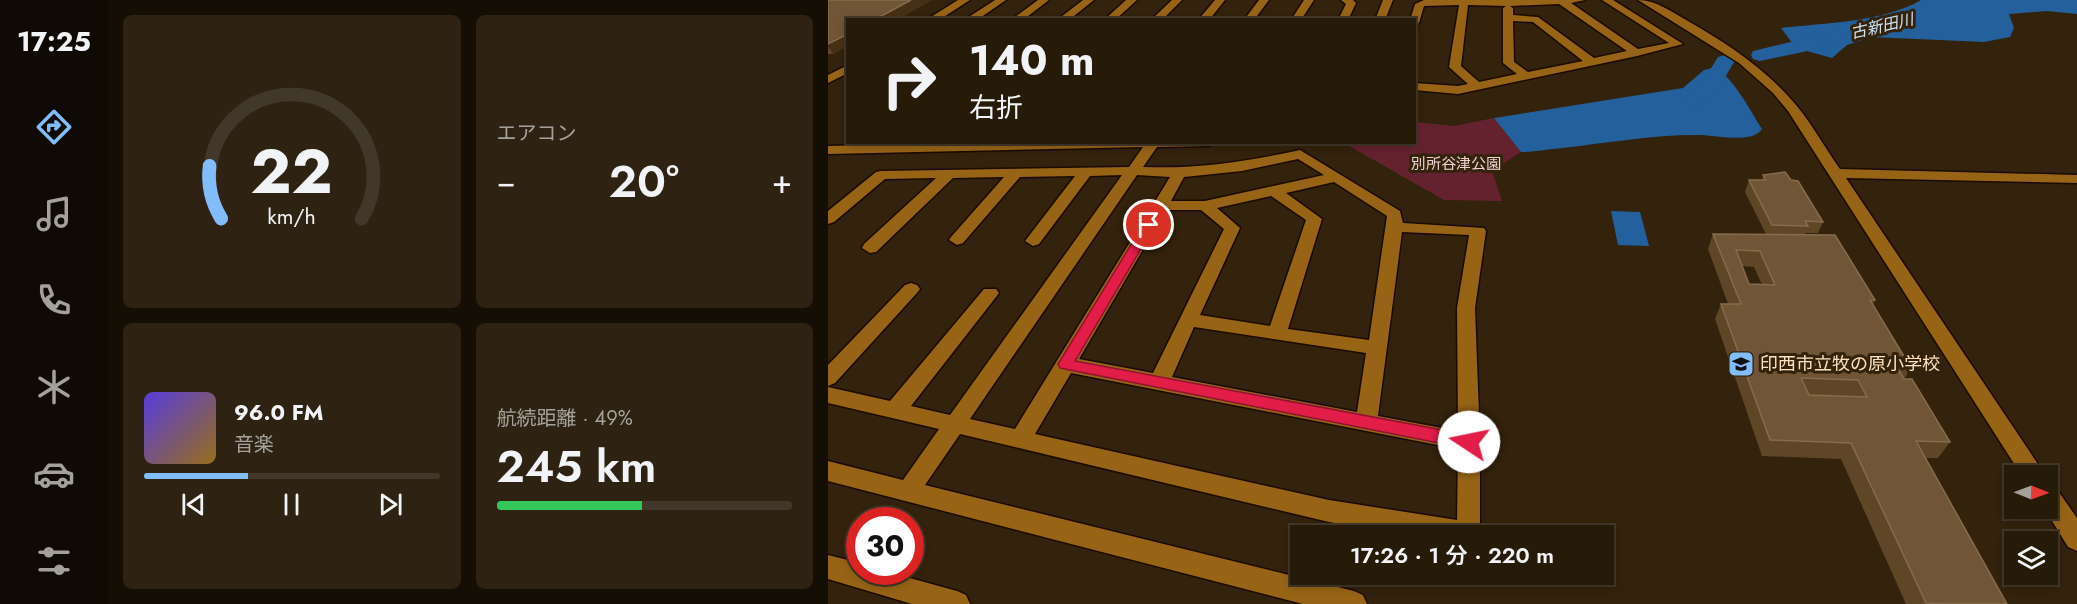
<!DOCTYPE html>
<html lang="ja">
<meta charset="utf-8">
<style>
:root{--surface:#261a09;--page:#2e2312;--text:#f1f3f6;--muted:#a4a19c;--line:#42382a;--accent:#83bcfb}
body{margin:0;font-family:Jost,"Noto Sans JP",sans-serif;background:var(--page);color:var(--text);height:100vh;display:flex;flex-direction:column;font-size:22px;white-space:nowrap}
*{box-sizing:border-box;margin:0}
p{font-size:20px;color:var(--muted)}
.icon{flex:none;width:33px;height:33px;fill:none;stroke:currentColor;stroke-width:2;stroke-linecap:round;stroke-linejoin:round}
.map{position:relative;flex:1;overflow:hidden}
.panel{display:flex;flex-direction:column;gap:15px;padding:15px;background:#150e05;width:720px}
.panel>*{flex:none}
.guide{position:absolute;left:18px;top:18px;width:570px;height:126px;border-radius:0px;box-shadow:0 3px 9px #0003,0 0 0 2px var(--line);background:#261a09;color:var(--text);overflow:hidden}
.needle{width:39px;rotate:91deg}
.fabs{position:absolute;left:1176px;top:465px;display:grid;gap:12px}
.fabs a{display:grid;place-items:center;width:54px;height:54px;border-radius:0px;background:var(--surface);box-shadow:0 3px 9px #0003,0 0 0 2px var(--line);font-size:30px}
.speed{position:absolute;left:18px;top:507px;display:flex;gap:12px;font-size:30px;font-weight:700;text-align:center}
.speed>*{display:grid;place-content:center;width:78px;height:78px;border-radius:50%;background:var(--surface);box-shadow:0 3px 9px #0003,0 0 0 2px var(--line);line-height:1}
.speed .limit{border:9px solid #d22;background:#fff;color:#111}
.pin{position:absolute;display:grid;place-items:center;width:51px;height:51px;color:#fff;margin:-26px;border:3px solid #fff;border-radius:50%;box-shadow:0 2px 6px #0007}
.me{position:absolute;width:66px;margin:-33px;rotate:281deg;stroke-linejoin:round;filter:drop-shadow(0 0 4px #0008)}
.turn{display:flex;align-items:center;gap:21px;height:126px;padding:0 24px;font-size:27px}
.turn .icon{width:78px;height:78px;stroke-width:2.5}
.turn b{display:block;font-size:42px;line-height:51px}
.big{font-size:45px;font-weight:600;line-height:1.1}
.panel .widget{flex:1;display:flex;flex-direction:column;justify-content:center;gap:9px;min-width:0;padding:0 21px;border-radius:9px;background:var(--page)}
.panel .dial{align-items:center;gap:0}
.dial svg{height:156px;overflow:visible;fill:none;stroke:var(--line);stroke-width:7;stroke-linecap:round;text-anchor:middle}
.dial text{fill:var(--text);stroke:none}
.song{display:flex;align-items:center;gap:18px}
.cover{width:72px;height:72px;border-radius:9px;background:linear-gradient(135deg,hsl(250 70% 55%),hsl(40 70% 35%))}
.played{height:6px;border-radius:3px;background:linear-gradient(90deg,var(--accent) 35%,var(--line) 35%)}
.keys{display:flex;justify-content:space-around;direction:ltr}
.heat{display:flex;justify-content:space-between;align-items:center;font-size:33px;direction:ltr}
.charge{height:9px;border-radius:4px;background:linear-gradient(90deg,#34c759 49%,var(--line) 0)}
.panel .tiles{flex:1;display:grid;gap:15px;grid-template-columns:repeat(2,1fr)}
.trip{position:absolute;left:462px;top:525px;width:324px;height:60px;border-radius:0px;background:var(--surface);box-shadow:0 3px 9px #0003,0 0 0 2px var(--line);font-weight:600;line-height:60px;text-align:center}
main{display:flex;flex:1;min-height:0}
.tab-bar{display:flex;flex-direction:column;width:108px;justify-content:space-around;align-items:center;background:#0f0a04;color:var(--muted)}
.tab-bar .icon{width:42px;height:42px}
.tab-bar .selected{color:var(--accent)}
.tab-bar b{font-size:27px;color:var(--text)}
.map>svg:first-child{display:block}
.green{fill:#64222f}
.water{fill:#23609c}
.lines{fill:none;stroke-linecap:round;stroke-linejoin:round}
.river{fill:#23609c;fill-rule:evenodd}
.minor-casing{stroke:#1b0b00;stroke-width:3}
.minor{fill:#976416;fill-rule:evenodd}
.wall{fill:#5f4626;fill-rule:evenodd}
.shaded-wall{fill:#463015}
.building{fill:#705637;stroke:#866c4c;stroke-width:1.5;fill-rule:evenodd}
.route{fill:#e11d48;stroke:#92132f;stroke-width:1.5}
.labels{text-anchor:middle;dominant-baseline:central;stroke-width:6;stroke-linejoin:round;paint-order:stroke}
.far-park-label{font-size:15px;fill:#f0d1d4;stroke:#33220c}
.far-water-label{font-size:16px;font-style:italic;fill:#d0e3f8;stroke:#33220c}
.poi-label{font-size:18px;fill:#fde0be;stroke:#33220c;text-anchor:start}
</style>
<main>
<nav class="tab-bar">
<b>17:25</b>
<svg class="icon selected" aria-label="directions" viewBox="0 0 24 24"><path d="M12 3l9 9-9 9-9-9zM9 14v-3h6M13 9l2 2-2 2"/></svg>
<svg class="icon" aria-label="music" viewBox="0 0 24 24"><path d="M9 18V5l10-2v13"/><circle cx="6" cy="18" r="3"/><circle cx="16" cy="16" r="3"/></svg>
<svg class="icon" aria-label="phone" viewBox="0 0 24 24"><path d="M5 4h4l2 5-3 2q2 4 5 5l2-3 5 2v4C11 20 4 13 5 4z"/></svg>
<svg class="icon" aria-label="climate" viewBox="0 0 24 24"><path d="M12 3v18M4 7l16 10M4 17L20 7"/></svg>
<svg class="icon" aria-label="car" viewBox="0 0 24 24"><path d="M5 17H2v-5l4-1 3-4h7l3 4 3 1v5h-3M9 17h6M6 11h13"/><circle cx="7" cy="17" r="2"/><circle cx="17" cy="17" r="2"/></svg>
<svg class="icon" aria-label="filters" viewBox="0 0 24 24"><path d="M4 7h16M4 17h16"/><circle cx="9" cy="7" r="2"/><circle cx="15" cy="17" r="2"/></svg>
</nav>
<section class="panel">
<div class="tiles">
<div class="widget dial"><svg viewBox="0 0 100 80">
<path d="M14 69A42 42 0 1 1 86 69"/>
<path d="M14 69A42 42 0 0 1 8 42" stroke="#83bcfb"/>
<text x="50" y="56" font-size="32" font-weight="700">22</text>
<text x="50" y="72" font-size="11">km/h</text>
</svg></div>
<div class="widget"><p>エアコン</p>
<div class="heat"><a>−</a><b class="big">20°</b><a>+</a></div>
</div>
<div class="widget">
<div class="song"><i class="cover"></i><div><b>96.0 FM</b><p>音楽</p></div></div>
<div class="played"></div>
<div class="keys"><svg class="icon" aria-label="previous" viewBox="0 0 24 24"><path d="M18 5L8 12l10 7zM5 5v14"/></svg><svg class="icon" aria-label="pause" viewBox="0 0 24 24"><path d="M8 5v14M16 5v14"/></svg><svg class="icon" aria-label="next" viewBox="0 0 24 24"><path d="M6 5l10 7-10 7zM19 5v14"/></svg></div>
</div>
<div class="widget"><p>航続距離 · 49%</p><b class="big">245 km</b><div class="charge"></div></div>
</div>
</section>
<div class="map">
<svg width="1249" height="604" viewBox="0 0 1249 604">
<rect width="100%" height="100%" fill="#33220c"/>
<path class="green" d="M666,118l27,34 -29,19 10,30 -58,-1 -100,-57 70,-1 1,-20 39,4z"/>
<path class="water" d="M1093,0h156v14l-30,-3 -38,3 5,14 -4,9 -26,5 -113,-5 -24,8 -15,13 -36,-10 -15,-20c43,-5 103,-6 140,-28z
M884,68c18,2 40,46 50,61 -10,16 -48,5 -66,6 -45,0 -89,8 -133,13 -15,1 -27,4 -42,4l-27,-34 189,-30 21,-18z
M783,211l29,1 9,34 -31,-1z"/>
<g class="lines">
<path class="river" d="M1009,31l6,1 3,4 -3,4 -40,12 -43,9 -7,-2 -2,-4 2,-4z
M897,55l7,2 3,4c-12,17 -22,50 -49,43l-4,-4 20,-17 16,-26z"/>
<g class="minor-casing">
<path id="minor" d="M130,0h12l-31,20h-13z
M167,0h11l-29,20h-13z
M210,0h11l-26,20h-12z
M255,0h11l-25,20h-12z
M298,0h11l-22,20h-11z
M344,0h10l-20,20h-11z
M387,0h10l-16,20h-11z
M431,0h10l-15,20h-10z
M476,0h10l-13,20h-10z
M513,0h12l3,3 -8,17h-10l8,-16z
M555,0h10l-8,20h-10z
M596,0h161l-14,3 67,46 31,-6 -67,-43h11l70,44 -46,12 -179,38 -44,-4v-7l44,3 10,-2 -19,-17 10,-62 -35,1 -5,17 -5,3v-6h-4l5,-16zM731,4l68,47 -33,7 -56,-41 -25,-2v-7l-3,-2zM640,5l38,1 -3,2v55l14,11 -38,8 -18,-16zM685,21l20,1 50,39 -55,11 -14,-10z
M810,0c18,0 34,12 50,21 40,23 78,48 108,84 16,19 29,43 44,64l237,6v8l-231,-5 200,298h-24l-234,-365 -15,-18 -34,-30z
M20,65v8l-20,10v-8z
M165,142h222l-6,4 -52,1 -14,20c57,2 101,-5 157,-17l100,61 3,12 81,5 2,3 -11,77 5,134v94h-66l-85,-14 -369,-88 -35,51 429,106 9,4 4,9h-64l-475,-123v-20l75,19 36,-51 -111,-26v-16l62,14 94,-112h12l3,4 -3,4 -85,109 39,9 172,-240 -32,1 -51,68 -6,2 -8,-5 50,-65 -55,1 -57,66 -6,2 -8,-5 2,-3 53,-60 -51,1 -77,74 -6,1 -8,-5 2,-4 72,-66 -51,1 -51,43 -6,2v-13l48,-39 5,-1 248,-4 14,-20 -315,7v-8zM470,159l26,16 -119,26h-34l13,-24 58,-6zM309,175l33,2 -155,252 -45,-10zM506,182l53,34 -18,124 -81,-11 34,-110 -36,-26zM443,196l35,24 -36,106 -70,-11 40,-87 -23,-20zM338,210h35l23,19 -71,144 -74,-14zM574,232l67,3 -12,73 1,123 -80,-15zM366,327l172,26 -9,59 -185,-35zM243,373l387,76 -1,71 -128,-20 -294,-66z
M83,283l6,2 3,4 -3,4 -82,90 -7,3v-21l77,-80z
M1220,485l8,3 21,30v33l-9,-4 -24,-39h4z
M0,555l32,8v9h28l69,19 9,4 4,9h-58l-84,-25z"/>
</g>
<use href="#minor" class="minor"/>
</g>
<path class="wall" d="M0,0h104l-36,20h-48v26l-15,8h-5z
M935,175l28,5 32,42 -5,11h-13v2l70,65 -2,5 38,63 -7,11 46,63 -12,16h-13l82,146h-101l-65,-145 -79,-3 -47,-137 6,-15h7l-20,-55 5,-15h53l-21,-42 4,-12h13zM914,266l12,1 8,18 -13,-1z"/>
<path class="shaded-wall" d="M83,0h21l-36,20h-22z
M20,34v12l-15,8 -5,-8v-2z"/>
<path class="building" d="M0,0h83l-37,20h-26v14l-20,10z
M957,172l6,8 7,1 25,41 -18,-1 3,5 -36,-1 -23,-45h17l-3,-5z
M885,234l122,1 40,65h-5l41,68 -14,-1 7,12h8l38,63 -34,-1 91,163h-55l-26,-1 -75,-160 -81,-3 -49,-136h20zM908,250l24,1 15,34 -26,-1zM973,378l57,2 9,17 -58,-2z"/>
<path class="route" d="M321,221l6,4 -80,136 394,74 6,2 3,5 -3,5 -6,2 -409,-81 -2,-4 2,-3 83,-136z"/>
<defs>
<g id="school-square" transform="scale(1.35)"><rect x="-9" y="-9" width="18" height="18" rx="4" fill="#83bcfb" stroke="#33220c"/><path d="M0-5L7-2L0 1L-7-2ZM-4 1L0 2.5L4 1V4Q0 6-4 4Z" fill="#111"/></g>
</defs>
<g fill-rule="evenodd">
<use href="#school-square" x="913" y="364"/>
</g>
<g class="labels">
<g class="far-park-label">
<text x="628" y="164">別所谷津公園</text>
</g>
<g class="far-water-label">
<text transform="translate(1054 26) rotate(-13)">古新田川</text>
</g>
<g class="poi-label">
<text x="932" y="364">印西市立牧の原小学校</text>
</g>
</g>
</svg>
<div class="fabs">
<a><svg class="needle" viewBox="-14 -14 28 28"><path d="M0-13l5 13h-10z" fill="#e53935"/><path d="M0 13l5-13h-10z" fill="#a4a19c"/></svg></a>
<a><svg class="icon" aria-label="layers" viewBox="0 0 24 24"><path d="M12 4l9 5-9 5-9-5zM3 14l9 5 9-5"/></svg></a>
</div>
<div class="speed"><div class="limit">30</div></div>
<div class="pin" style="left:321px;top:225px;background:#d93025"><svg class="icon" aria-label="arrive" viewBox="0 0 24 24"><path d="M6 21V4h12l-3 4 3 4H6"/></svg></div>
<svg class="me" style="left:641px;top:442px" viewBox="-20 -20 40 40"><circle r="19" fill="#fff"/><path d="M0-13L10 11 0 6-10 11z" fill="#e11d48"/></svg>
<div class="trip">17:26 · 1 分 · 220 m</div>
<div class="guide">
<div class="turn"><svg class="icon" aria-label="right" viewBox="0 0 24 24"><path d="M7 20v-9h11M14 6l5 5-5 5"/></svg><div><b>140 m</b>右折</div></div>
</div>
</div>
</main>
